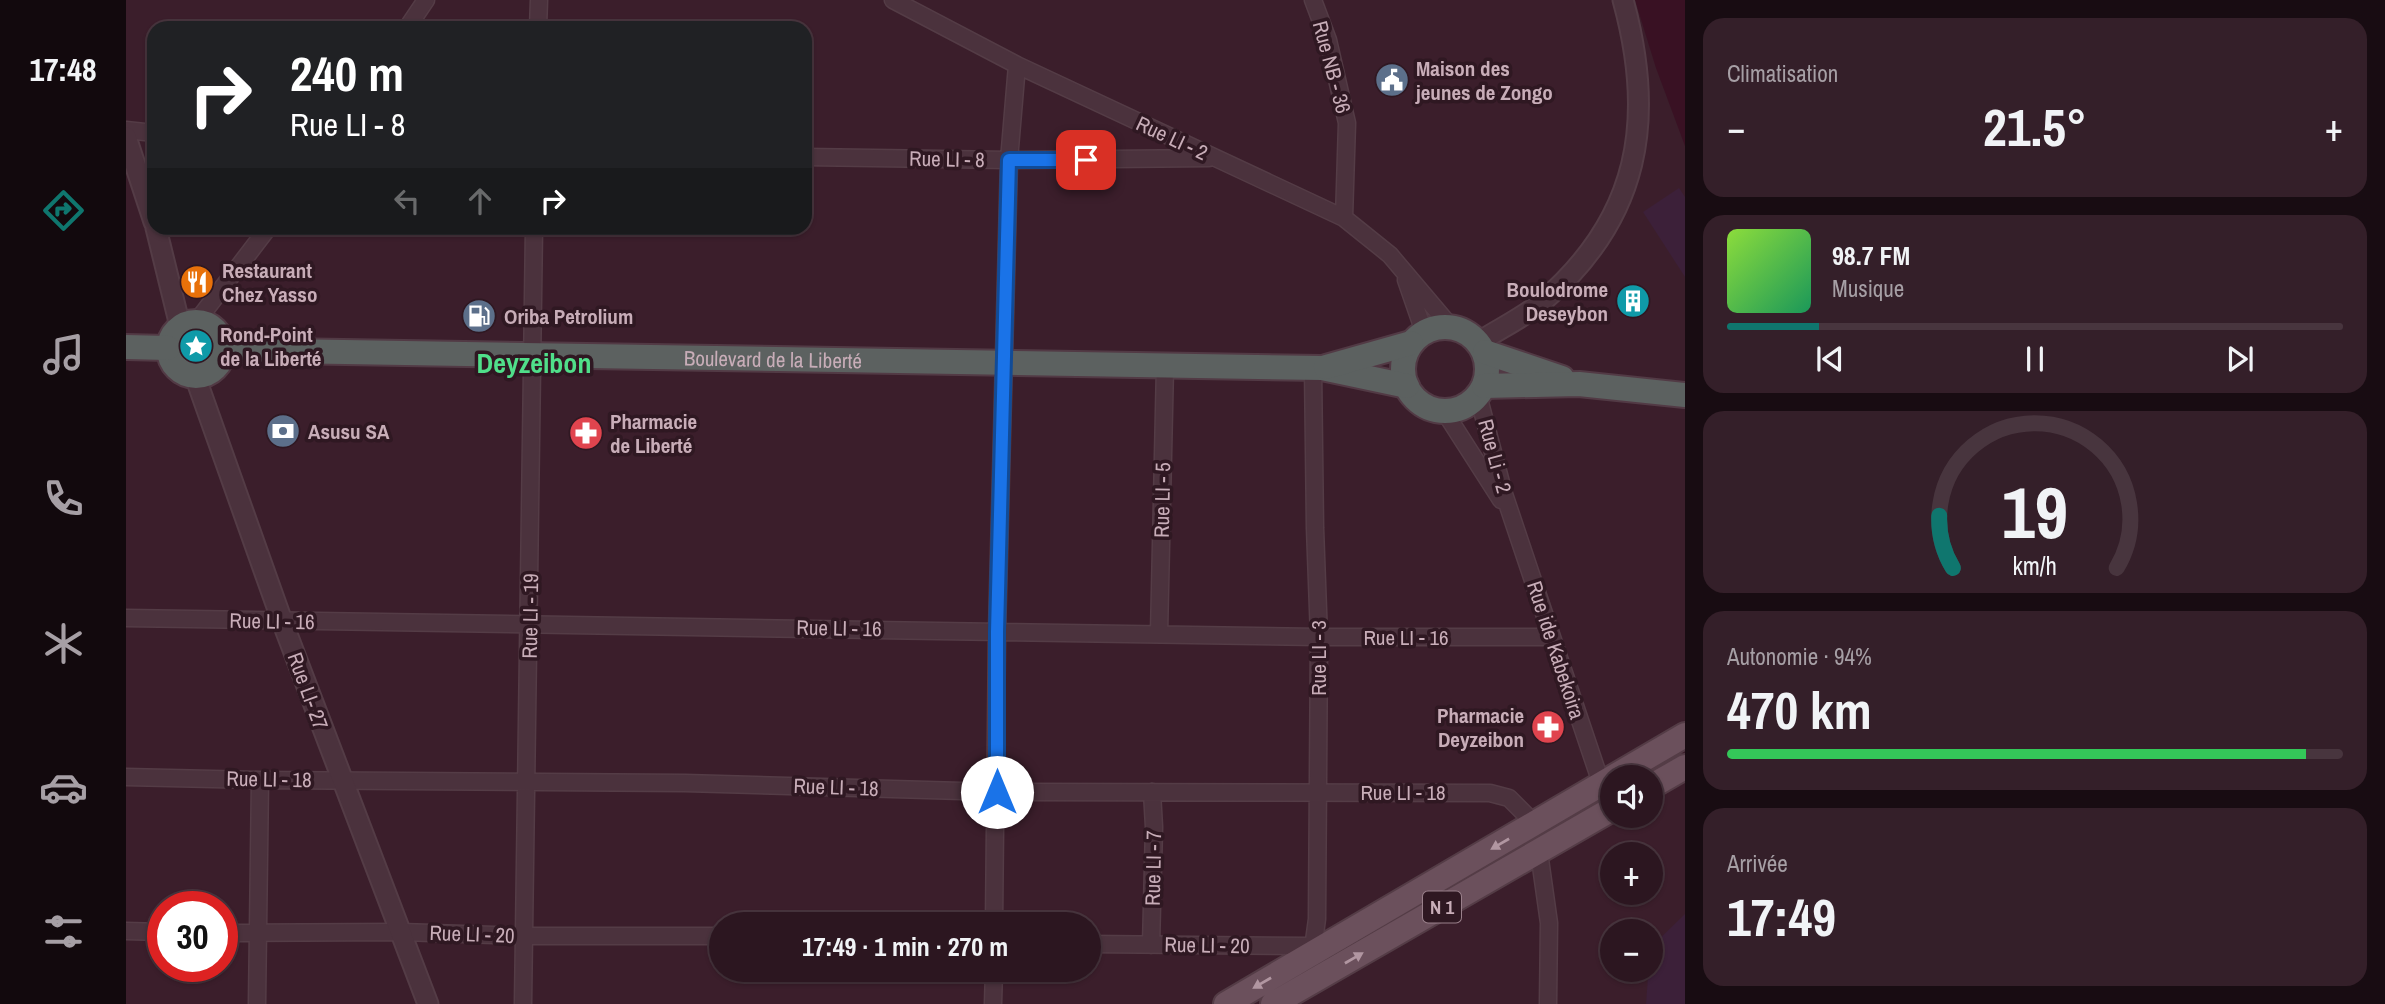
<!DOCTYPE html>
<html lang="fr">
<meta charset="utf-8">
<style>
:root{--surface:#2c1620;--page:#341f29;--text:#f1f3f6;--muted:#a69fa5;--line:#48353e;--accent:#0f766e}
body{margin:0;font-family:"Archivo Narrow",sans-serif;background:var(--page);color:var(--text);height:100vh;display:flex;flex-direction:column;font-size:26px;white-space:nowrap}
*{box-sizing:border-box;margin:0}
p{font-size:23px;color:var(--muted)}
.icon{flex:none;width:38px;height:38px;fill:none;stroke:currentColor;stroke-width:2;stroke-linecap:round;stroke-linejoin:round}
.map{position:relative;flex:1;overflow:hidden}
.side{display:flex;flex-direction:column;gap:18px;padding:18px;background:#180c12;width:700px}
.side>*{flex:none}
.banner{position:absolute;left:21px;top:21px;width:665px;height:214px;border-radius:21px;box-shadow:0 2px 5px #0004,0 0 0 2px var(--line);background:#202124;color:#fff;overflow:hidden}
.fabs{position:absolute;left:1474px;top:765px;display:grid;gap:14px}
.fabs a{display:grid;place-items:center;width:63px;height:63px;border-radius:50%;background:var(--surface);box-shadow:0 2px 5px #0004,0 0 0 2px var(--line);font-size:35px}
.speed{position:absolute;left:21px;top:891px;display:flex;gap:14px;font-size:35px;font-weight:700;text-align:center}
.speed>*{display:grid;place-content:center;width:91px;height:91px;border-radius:50%;background:var(--surface);box-shadow:0 2px 5px #0004,0 0 0 2px var(--line);line-height:1}
.speed .limit{border:10px solid #d22;background:#fff;color:#111}
.pin{position:absolute;display:grid;place-items:center;width:60px;height:60px;color:#fff;margin:-30px;border-radius:14px;box-shadow:0 4px 10px #0006}
.me{position:absolute;width:77px;margin:-38px;rotate:0deg;stroke-linejoin:round;filter:drop-shadow(0 0 5px #0008)}
.turn{display:flex;align-items:center;gap:24px;height:147px;padding:0 28px;font-size:32px}
.turn .icon{width:91px;height:91px;stroke-width:2.5}
.turn b{display:block;font-size:49px;line-height:60px}
.lanes{display:flex;align-items:center;height:66px;padding:0 28px;background:#0003;justify-content:center;gap:35px;direction:ltr}
.lanes .off{opacity:.35}
.big{font-size:52px;font-weight:800;line-height:1.1}
.side .widget{flex:1;display:flex;flex-direction:column;justify-content:center;gap:10px;min-width:0;padding:0 24px;border-radius:21px;background:var(--page)}
.side .dial{align-items:center;gap:0}
.dial svg{height:182px;overflow:visible;fill:none;stroke:var(--line);stroke-width:7;stroke-linecap:round;text-anchor:middle}
.dial text{fill:var(--text);stroke:none}
.song{display:flex;align-items:center;gap:21px}
.cover{width:84px;height:84px;border-radius:10px;background:linear-gradient(135deg,hsl(90 70% 55%),hsl(150 70% 35%))}
.played{height:7px;border-radius:4px;background:linear-gradient(90deg,var(--accent) 15%,var(--line) 15%)}
.keys{display:flex;justify-content:space-around;direction:ltr}
.heat{display:flex;justify-content:space-between;align-items:center;font-size:38px;direction:ltr}
.charge{height:10px;border-radius:5px;background:linear-gradient(90deg,#34c759 94%,var(--line) 0)}
.trip{position:absolute;left:583px;top:912px;width:392px;height:70px;border-radius:35px;background:var(--surface);box-shadow:0 2px 5px #0004,0 0 0 2px var(--line);font-weight:800;line-height:70px;text-align:center}
main{display:flex;flex:1;min-height:0}
.tab-bar{display:flex;flex-direction:column;width:126px;justify-content:space-around;align-items:center;background:#12090d;color:var(--muted)}
.tab-bar .icon{width:49px;height:49px}
.tab-bar .current{color:var(--accent)}
.tab-bar b{font-size:32px;color:var(--text)}
.map>svg:first-child{display:block}
.green{fill:#3c2039}
.water{fill:#391123}
.lines{fill:none;stroke-linecap:round;stroke-linejoin:round}
.minor-casing{stroke:#543c46;stroke-width:19}
.tertiary-casing{stroke:#543c46;stroke-width:23}
.primary-casing{stroke:#543c46;stroke-width:28}
.trunk-casing{stroke:#523a45;stroke-width:28}
.minor{stroke:#4b323d;stroke-width:16}
.tertiary{stroke:#4b323d;stroke-width:19}
.primary{stroke:#6b505c;stroke-width:24}
.trunk{stroke:#5c6160;stroke-width:24}
.oneway{fill:#b196a1}
.route-casing{stroke:#114b97;stroke-width:18}
.route{stroke:#1a73e8;stroke-width:12}
.labels{text-anchor:middle;dominant-baseline:central;stroke-width:7;stroke-linejoin:round;paint-order:stroke}
.shield{fill:#2f1822;stroke:#9a808b;stroke-width:2}
.shield-label{font-size:19px;font-weight:bold;fill:#c8adb8}
.street-label{font-size:21px;fill:#c8adb8;stroke:#2f1822}
.poi-label{font-size:21px;font-weight:bold;fill:#c8adb8;stroke:#2f1822;text-anchor:start}
.district-label{font-size:28px;font-weight:bold;fill:#50df8a;stroke:#2f1822}
</style>
<main>
<nav class="tab-bar">
<b>17:48</b>
<svg class="icon current" aria-label="directions" viewBox="0 0 24 24"><path d="M12 3l9 9-9 9-9-9zM9 14v-3h6M13 9l2 2-2 2"/></svg>
<svg class="icon" aria-label="music" viewBox="0 0 24 24"><path d="M9 18V5l10-2v13"/><circle cx="6" cy="18" r="3"/><circle cx="16" cy="16" r="3"/></svg>
<svg class="icon" aria-label="phone" viewBox="0 0 24 24"><path d="M5 4h4l2 5-3 2q2 4 5 5l2-3 5 2v4C11 20 4 13 5 4z"/></svg>
<svg class="icon" aria-label="climate" viewBox="0 0 24 24"><path d="M12 3v18M4 7l16 10M4 17L20 7"/></svg>
<svg class="icon" aria-label="car" viewBox="0 0 24 24"><path d="M5 17H2v-5l4-1 3-4h7l3 4 3 1v5h-3M9 17h6M6 11h13"/><circle cx="7" cy="17" r="2"/><circle cx="17" cy="17" r="2"/></svg>
<svg class="icon" aria-label="filters" viewBox="0 0 24 24"><path d="M4 7h16M4 17h16"/><circle cx="9" cy="7" r="2"/><circle cx="15" cy="17" r="2"/></svg>
</nav>
<div class="map">
<svg width="1559" height="1004" viewBox="0 0 1559 1004">
<rect width="100%" height="100%" fill="#3b1e2b"/>
<path class="green" d="M1553,188l6,9v80l-42,-65z
M1559,914v90h-39l4,-56z"/>
<path class="water" d="M1509,0h50v146l-29,-78z"/>
<g class="lines">
<g class="minor-casing">
<path id="minor" d="M767,0l124,65 327,153 46,37 60,71
M1187,0l15,40 19,83 -3,95
M281,28l19,-28
M412,28l1,-28
M0,130l28,3
M679,157l204,3 200,-2
M1280,280l18,52
M71,321l71,-93
M1352,395l26,99 97,289
M1318,411l57,89
M0,618l1193,19h233
M1033,634l6,-268
M0,777l134,3 425,3 312,9 493,1 19,5 26,26
M1413,852l10,71 -1,81
M868,924l3,-292 12,-472 8,-95
M0,931l37,1
M96,933l179,-1 122,4h198
M962,944l223,2
M1025,945l3,-118 -2,-35
M1180,955l8,-14 3,-22 2,-282 -4,-109 -2,-160
M131,1004l3,-224
M397,1004l11,-776
M867,1004l1,-34"/>
</g>
<g class="tertiary-casing">
<path id="tertiary" d="M0,137l28,85
M30,228l24,98
M1353,342c20,-13 45,-25 63,-40 98,-84 114,-182 81,-302
M69,376l87,245 146,383"/>
</g>
<g class="primary-casing">
<path id="primary" d="M1524,787l35,-20
M1100,1004l459,-269
M1147,1004l339,-195"/>
</g>
<g class="trunk-casing">
<g id="trunk">
<circle cx="70" cy="349" r="27"/>
<circle cx="1319" cy="369" r="42"/>
<path d="M0,347l42,1"/>
<path id="s1" d="M97,350l1099,18 85,18"/>
<path d="M1359,352l77,26"/>
<path d="M1200,367l85,-24"/>
<path d="M1358,386l95,-2 106,11"/>
</g>
</g>
<use href="#minor" class="minor"/>
<use href="#tertiary" class="tertiary"/>
<use href="#primary" class="primary"/>
<use href="#trunk" class="trunk"/>
</g>
<defs><path id="oneway-solid" d="M-6-.8H1V-3.2L6.5 0L1 3.2V.8H-6Z" transform="scale(1.75)"/></defs>
<g class="oneway">
<use href="#oneway-solid" transform="translate(1374 844) rotate(150)"/>
<use href="#oneway-solid" transform="translate(1228 958) rotate(-30)"/>
<use href="#oneway-solid" transform="translate(1136 983) rotate(150)"/>
</g>
<g class="lines">
<g class="route-casing">
<path id="route" d="M871,792v-160l12,-472h77"/>
</g>
<use href="#route" class="route"/>
</g>
<defs>
<g id="civic-disc" transform="scale(1.75)"><circle r="9.5" fill="#5c6f8a" stroke="#2f1822"/><path d="M-.6-6.5H3V-4.5H.6V-3L4-1V1h2V6H-6V1h2V-1L-.6-3ZM-1.2 2.5V6h2.4V2.5Z" fill="#fff"/></g>
<g id="restaurant-disc" transform="scale(1.75)"><circle r="9.5" fill="#e8710a" stroke="#2f1822"/><path d="M-5-6h1v4h1v-4h1v4h1v-4h1v5L-1.5 .5V6h-2V.5L-5-1ZM5-6V6H3V1.5H1.5Q1.5-4 5-6Z" fill="#fff"/></g>
<g id="building-disc" transform="scale(1.75)"><circle r="9.5" fill="#0f9aa8" stroke="#2f1822"/><path d="M-4-6H4V6H1V3H-1V6H-4ZM-2.5-4.3h1.7v1.8h-1.7ZM.8-4.3h1.7v1.8H.8ZM-2.5-1h1.7V.8h-1.7ZM.8-1h1.7V.8H.8Z" fill="#fff"/></g>
<g id="fuel-disc" transform="scale(1.75)"><circle r="9.5" fill="#5c6f8a" stroke="#2f1822"/><path d="M-5.5-6h7V0h2V4h1.3V-2.5L3-4.5l.8-.8L6-3V5H2.5V1h-1V6h-7ZM-4.2-4.7v3.2H.2V-4.7Z" fill="#fff"/></g>
<g id="sight-disc" transform="scale(1.75)"><circle r="9.5" fill="#0f9aa8" stroke="#2f1822"/><path d="M0-6L1.8-2.2L6-1.7L2.9 1.2L3.7 5.4L0 3.3L-3.7 5.4L-2.9 1.2L-6-1.7L-1.8-2.2Z" fill="#fff"/></g>
<g id="bank-disc" transform="scale(1.75)"><circle r="9.5" fill="#5c6f8a" stroke="#2f1822"/><path d="M-6-4H6V4H-6ZM0-2.3a2.3 2.3 0 1 0 0 4.6a2.3 2.3 0 1 0 0-4.6Z" fill="#fff"/></g>
<g id="pharmacy-disc" transform="scale(1.75)"><circle r="9.5" fill="#e0444e" stroke="#2f1822"/><path d="M-2-6h4v4h4v4h-4v4h-4v-4h-4v-4h4Z" fill="#fff"/></g>
</defs>
<g fill-rule="evenodd">
<use href="#civic-disc" x="1266" y="80"/>
<use href="#restaurant-disc" x="71" y="282"/>
<use href="#building-disc" x="1507" y="301"/>
<use href="#fuel-disc" x="353" y="316"/>
<use href="#sight-disc" x="70" y="346"/>
<use href="#bank-disc" x="157" y="431"/>
<use href="#pharmacy-disc" x="460" y="433"/>
<use href="#pharmacy-disc" x="1422" y="727"/>
</g>
<g class="labels">
<rect class="shield" x="1297" y="891.5" width="38" height="31" rx="5"/>
<g class="shield-label">
<text x="1316" y="907">N 1</text>
</g>
<g class="street-label">
<text transform="translate(1206 67) rotate(75)">Rue NB - 36</text>
<text transform="translate(1046 138) rotate(25)">Rue LI - 2</text>
<text transform="translate(821 159) rotate(1)">Rue LI - 8</text>
<text stroke="none"><textPath href="#s1" startOffset="550">Boulevard de la Liberté</textPath></text>
<text transform="translate(1369 456) rotate(75)">Rue Li - 2</text>
<text transform="translate(1036 500) rotate(-89)">Rue LI - 5</text>
<text transform="translate(404 616) rotate(-89)">Rue LI - 19</text>
<text transform="translate(146 621) rotate(1)">Rue LI - 16</text>
<text transform="translate(713 628) rotate(1)">Rue LI - 16</text>
<text x="1280" y="637">Rue LI - 16</text>
<text transform="translate(1430 650) rotate(72)">Rue ide Kabekoira</text>
<text transform="translate(1192 658) rotate(-90)">Rue LI - 3</text>
<text transform="translate(182 691) rotate(70)">Rue LI- 27</text>
<text transform="translate(143 779) rotate(1)">Rue LI - 18</text>
<text transform="translate(710 787) rotate(2)">Rue LI - 18</text>
<text x="1277" y="792">Rue LI - 18</text>
<text transform="translate(1027 868) rotate(-89)">Rue LI - 7</text>
<text transform="translate(346 934) rotate(2)">Rue LI - 20</text>
<text transform="translate(1081 945) rotate(1)">Rue LI - 20</text>
</g>
<g class="poi-label">
<text x="1290" y="68">Maison des<tspan x="1290" dy="24">jeunes de Zongo</tspan></text>
<text x="96" y="270">Restaurant<tspan x="96" dy="24">Chez Yasso</tspan></text>
<text x="1482" y="289" text-anchor="end">Boulodrome<tspan x="1482" dy="24">Deseybon</tspan></text>
<text x="378" y="316">Oriba Petrolium</text>
<text x="94" y="334">Rond-Point<tspan x="94" dy="24">de la Liberté</tspan></text>
<text x="484" y="421">Pharmacie<tspan x="484" dy="24">de Liberté</tspan></text>
<text x="182" y="431">Asusu SA</text>
<text x="1398" y="715" text-anchor="end">Pharmacie<tspan x="1398" dy="24">Deyzeibon</tspan></text>
</g>
<g class="district-label">
<text x="408" y="363">Deyzeibon</text>
</g>
</g>
</svg>
<div class="fabs">
<a><svg class="icon" aria-label="sound" viewBox="0 0 24 24"><path d="M4 9h4l5-4v14l-5-4H4zM17 9q2 3 0 6"/></svg></a>
<a>+</a>
<a>−</a>
</div>
<div class="speed"><div class="limit">30</div></div>
<div class="pin" style="left:960px;top:160px;background:#d93025"><svg class="icon" aria-label="arrive" viewBox="0 0 24 24"><path d="M6 21V4h12l-3 4 3 4H6"/></svg></div>
<svg class="me" style="left:871px;top:792px" viewBox="-20 -20 40 40"><circle r="19" fill="#fff"/><path d="M0-13L10 11 0 6-10 11z" fill="#1a73e8"/></svg>
<div class="trip">17:49 · 1 min · 270 m</div>
<div class="banner">
<div class="turn"><svg class="icon" aria-label="right" viewBox="0 0 24 24"><path d="M7 20v-9h11M14 6l5 5-5 5"/></svg><div><b>240 m</b>Rue LI - 8</div></div>
<div class="lanes"><svg class="icon off" aria-label="left" viewBox="0 0 24 24"><path d="M17 20v-9H6M10 6l-5 5 5 5"/></svg><svg class="icon off" aria-label="ahead" viewBox="0 0 24 24"><path d="M12 20V5M6 11l6-6 6 6"/></svg><svg class="icon" aria-label="right" viewBox="0 0 24 24"><path d="M7 20v-9h11M14 6l5 5-5 5"/></svg></div>
</div>
</div>
<section class="side">
<div class="widget"><p>Climatisation</p>
<div class="heat"><a>−</a><b class="big">21.5°</b><a>+</a></div>
</div>
<div class="widget">
<div class="song"><i class="cover"></i><div><b>98.7 FM</b><p>Musique</p></div></div>
<div class="played"></div>
<div class="keys"><svg class="icon" aria-label="previous" viewBox="0 0 24 24"><path d="M18 5L8 12l10 7zM5 5v14"/></svg><svg class="icon" aria-label="pause" viewBox="0 0 24 24"><path d="M8 5v14M16 5v14"/></svg><svg class="icon" aria-label="next" viewBox="0 0 24 24"><path d="M6 5l10 7-10 7zM19 5v14"/></svg></div>
</div>
<div class="widget dial"><svg viewBox="0 0 100 80">
<path d="M14 69A42 42 0 1 1 86 69"/>
<path d="M14 69A42 42 0 0 1 8 46" stroke="#0f766e"/>
<text x="50" y="56" font-size="32" font-weight="700">19</text>
<text x="50" y="72" font-size="11">km/h</text>
</svg></div>
<div class="widget"><p>Autonomie · 94%</p><b class="big">470 km</b><div class="charge"></div></div>
<div class="widget"><p>Arrivée</p><b class="big">17:49</b></div>
</section>
</main>
